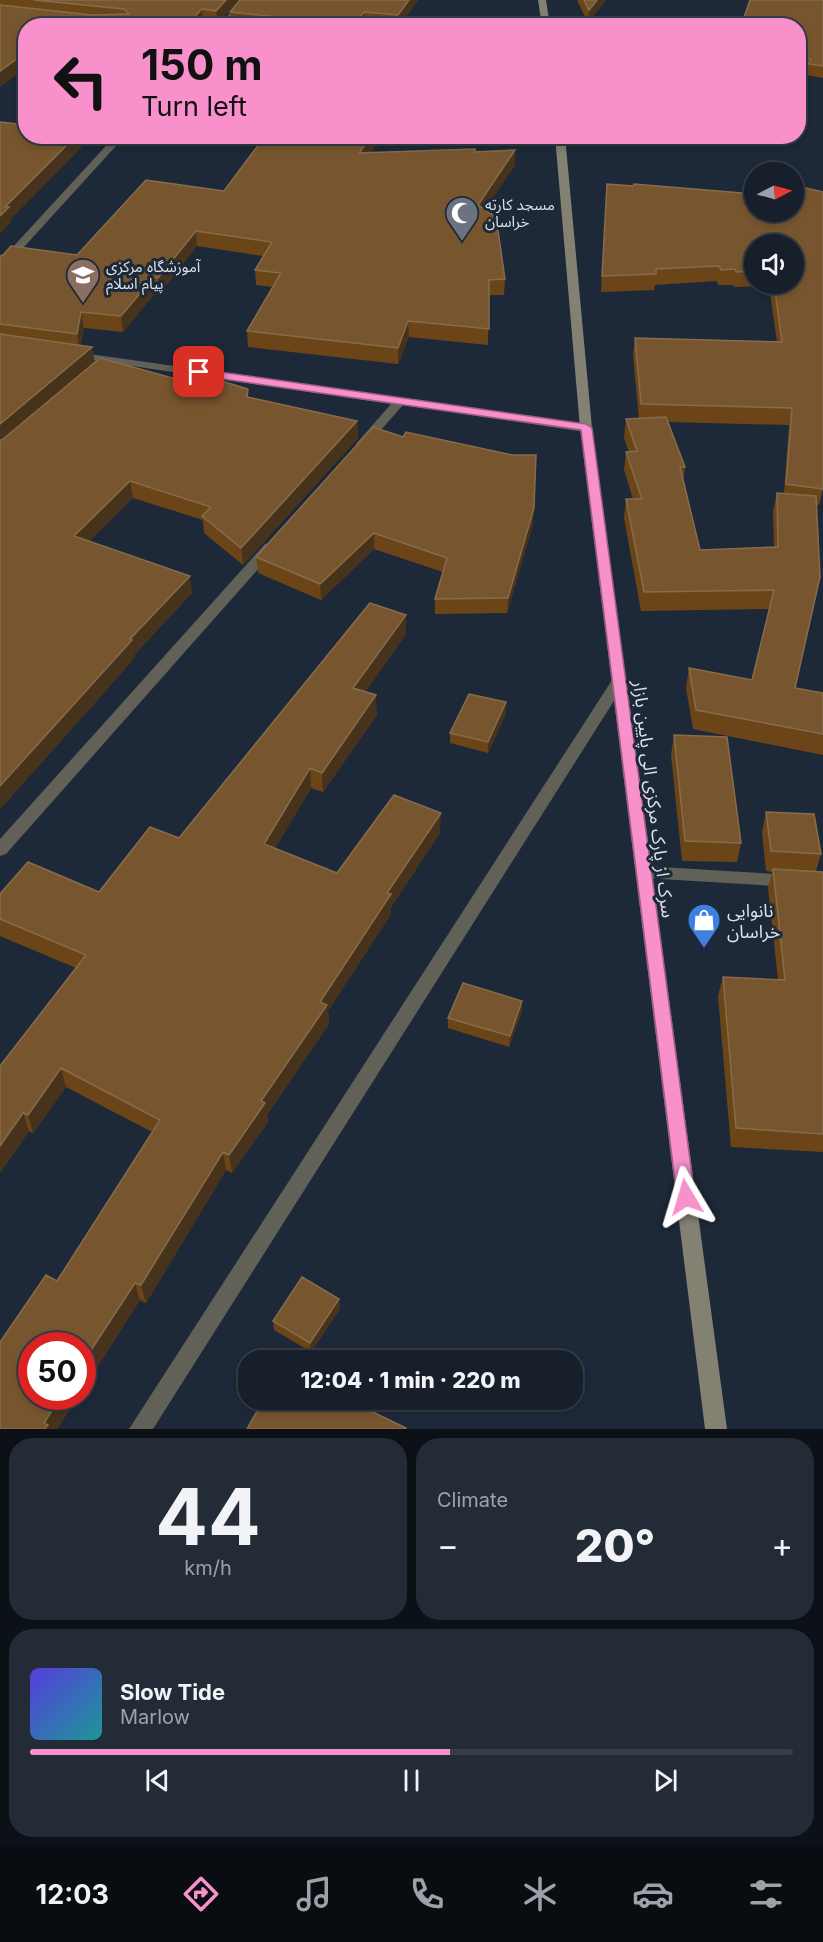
<!DOCTYPE html>
<meta charset="utf-8">
<style>
:root{--surface:#161f2a;--page:#232c36;--text:#f1f3f6;--muted:#9ea2a8;--line:#353d47;--accent:#f890cc}
body{margin:0;font-family:Inter,"Noto Sans Arabic",sans-serif;background:var(--page);color:var(--text);height:100vh;display:flex;flex-direction:column;font-size:22px;white-space:nowrap}
*{box-sizing:border-box;margin:0}
p{font-size:20px;color:var(--muted)}
.icon{flex:none;width:33px;height:33px;fill:none;stroke:currentColor;stroke-width:2;stroke-linecap:round;stroke-linejoin:round}
.map{position:relative;height:1429px;overflow:hidden}
.details{display:flex;flex-direction:column;gap:9px;padding:9px;background:#0c1117;flex:1}
.details>*{flex:none}
.top-card{position:absolute;left:18px;top:18px;width:788px;height:126px;border-radius:24px;box-shadow:0 3px 9px #0003,0 0 0 2px var(--line);background:#f890cc;color:#111;overflow:hidden}
.needle{width:39px;rotate:84deg}
.buttons{position:absolute;left:744px;top:162px;display:grid;gap:12px}
.buttons a{display:grid;place-items:center;width:60px;height:60px;border-radius:50%;background:var(--surface);box-shadow:0 3px 9px #0003,0 0 0 2px var(--line);font-size:30px}
.speed{position:absolute;left:18px;top:1332px;display:flex;gap:12px;font-size:30px;font-weight:700;text-align:center}
.speed>*{display:grid;place-content:center;width:78px;height:78px;border-radius:50%;background:var(--surface);box-shadow:0 3px 9px #0003,0 0 0 2px var(--line);line-height:1}
.speed .limit{border:9px solid #d22;background:#fff;color:#111}
.pin{position:absolute;display:grid;place-items:center;width:51px;height:51px;color:#fff;margin:-26px;border-radius:12px;box-shadow:0 3px 9px #0006}
.me{position:absolute;width:66px;margin:-33px;rotate:353deg;stroke-linejoin:round;filter:drop-shadow(0 0 4px #0008)}
.turn{display:flex;align-items:center;gap:21px;height:126px;padding:0 24px;font-size:27px}
.turn .icon{width:78px;height:78px;stroke-width:2.5}
.turn b{display:block;font-size:42px;line-height:51px}
.big{font-size:45px;font-weight:800;line-height:1.1}
.details .widget{flex:1;display:flex;flex-direction:column;justify-content:center;gap:9px;min-width:0;padding:0 21px;border-radius:24px;background:var(--page)}
.details .dial{align-items:center;gap:0}
.dial b{font-size:78px;line-height:1}
.song{display:flex;align-items:center;gap:18px}
.cover{width:72px;height:72px;border-radius:9px;background:linear-gradient(135deg,hsl(250 70% 55%),hsl(180 70% 35%))}
.played{height:6px;border-radius:3px;background:linear-gradient(90deg,var(--accent) 55%,var(--line) 55%)}
.keys{display:flex;justify-content:space-around;direction:ltr}
.heat{display:flex;justify-content:space-between;align-items:center;font-size:33px;direction:ltr}
.details .tiles{flex:1;display:grid;gap:9px;grid-template-columns:1fr 1fr}
.widget:last-child{grid-column:span 2}
.trip{position:absolute;left:238px;top:1350px;width:345px;height:60px;border-radius:24px;background:var(--surface);box-shadow:0 3px 9px #0003,0 0 0 2px var(--line);font-weight:800;line-height:60px;text-align:center}
.tabs{display:flex;height:96px;justify-content:space-around;align-items:center;background:#090c11;color:var(--muted)}
.tabs .icon{width:42px;height:42px}
.tabs .on{color:var(--accent)}
.tabs b{font-size:27px;color:var(--text)}
.map>svg:first-child{display:block}
.lines{fill:none;stroke-linecap:round;stroke-linejoin:round}
.minor{fill:#626158;fill-rule:evenodd}
.secondary{fill:#828172;fill-rule:evenodd}
.wall{fill:#6b4518;fill-rule:evenodd}
.shaded-wall{fill:#47331b}
.building{fill:#77562f;stroke:#876c4c;stroke-width:1.5}
.route{fill:#f890cc;stroke:#a15e85;stroke-width:1.5}
.labels{text-anchor:middle;dominant-baseline:central;stroke-width:6;stroke-linejoin:round;paint-order:stroke}
.far-poi-label{font-size:15px;fill:#dae2ec;stroke:#1d2938;text-anchor:start}
.street-label{font-size:18px;fill:#dae2ec;stroke:#1d2938}
.poi-label{font-size:18px;fill:#dae2ec;stroke:#1d2938;text-anchor:start}
</style>
<div class="map">
<svg width="823" height="1429" viewBox="0 0 823 1429">
<rect width="100%" height="100%" fill="#1d2938"/>
<g class="lines">
<path class="minor" d="M241,0h8l-21,26h-9z
M115,136h10l-121,133 -4,1v-9z
M75,352l511,72 6,4 -6,4 -183,-27 -37,42 -4,1 -6,-4 35,-40 -320,-47 -2,-2z
M270,543l5,1 2,3 -2,3 -269,304 -6,2v-17l265,-295z
M619,676l7,5 -2,4 -471,744h-24l485,-752z
M644,866l179,11v12l-179,-11 -6,-2 -2,-4 2,-4z"/>
<path class="secondary" d="M538,0h8l4,26h-8z
M555,136h10l27,292 135,1001h-22l-125,-1001z"/>
</g>
<path class="wall" d="M0,0h238l-20,24 -15,-1 -177,3 -26,61z
M418,0l-18,26h-169l-1,-14z
M577,0h29l-18,23z
M823,0v78l-17,-3 1,-5 -9,-1v-43z
M241,136h141l-11,16h104l40,13 -31,45 21,69 -1,16h-15l-1,50 -79,-8 -11,27 -150,-17 -1,-16 26,-44 -17,-2 -1,-15 8,-14 -66,-10 -37,47h-5l-32,39 -39,-4 -4,18 15,16 262,59 1,17 -115,127 -39,-32 -1,-13 -70,-22 -44,43 103,52 -58,62 1,2 -34,39 -101,113v-553l77,-1 147,-64 39,-52z
M607,184l187,28 29,277 -4,16h-3l-21,183 28,5v62l-130,-26 -7,-41 3,-20 63,12 17,-71 -128,2 -17,-93 2,-19h7l-9,-29 2,-18h3l-5,-14 2,-19h13l-6,-64 2,-17 142,4 -8,-56 -35,1 -1,-2h-15l-1,-4 -62,4 -1,5 -53,2zM754,244l40,40h-40zM668,422l121,3 -5,68h-7l-4,18 1,36 -74,3 -17,-70 2,-13z
M403,437l109,18 21,69 -26,89 -72,1v-15l8,-27 -69,-23 -53,51 -63,-27 -2,-16z
M406,634l-41,58 12,23 -54,77 -12,-4 -36,60 62,25 103,-40 -49,74v7l-63,97 1,13 -62,91 1,7 -36,51 -6,-3 -80,133 -6,-3 -83,129h-57l57,-148 95,-149 -86,-45 -33,46 -4,-2 -29,42v-107l76,-98 -76,-32v-42l99,-2 80,-54z
M506,713l-18,40 -38,-10v-10z
M674,735l67,108 -4,19 -55,-1 -11,-106z
M766,812l55,42 -5,17 7,1v280l-92,-5 -13,-151 5,-19 55,3 -10,-92 4,-16 -6,-1 -4,-39z
M522,1011l-13,36 -61,-19v-10z
M339,1299l1,10 -29,43 -37,-22 -1,-9z"/>
<path class="shaded-wall" d="M226,0h12l-20,24 -2,-13z
M409,0h9l-18,26h-2v-11z
M597,0h9l-18,23 1,-13z
M202,9l1,14 -2,3h-15z
M364,12v14h-11z
M26,52v15l-26,20v-16z
M76,136h5l1,11 -71,72v3l-11,12v-18l5,-9z
M371,136h11l-22,31 -1,-14z
M515,150v15l-38,56 1,-16z
M196,231l1,15 -37,47 -2,-15z
M154,277l1,16 -32,39 -2,-16z
M81,312l3,16 -5,22 -2,-16z
M408,321l1,16 -11,27v-16z
M92,347l3,16 -95,80v-19z
M357,421l1,17 -115,127 -2,-17z
M130,481l3,17 -56,55 -3,-17z
M534,508l-1,16 -26,89 1,-15z
M374,533v16l-53,51 -1,-16z
M190,576l2,17 -58,62 1,2 -34,39 -101,113v-23l130,-147z
M406,615v19l-52,74 -1,-20z
M376,695l1,20 -54,77 -1,-19z
M506,702v11l-18,40v-11z
M310,768l1,20 -45,76 -2,-20z
M441,813l-1,20 -49,74v7l-63,97 1,13 -62,91 1,7 -36,51 -3,-18 91,-153 67,-109z
M522,1001v10l-13,36 1,-11z
M61,1068l5,19 -33,46 -5,-18z
M23,1113l6,18 -29,42v-27z
M223,1152l3,18 -80,133 -5,-18z
M135,1283l5,17 -58,89v-25z
M339,1299l1,10 -29,43 -1,-9z
M61,1396h17l-21,33h-12l-1,-6z"/>
<path class="building" d="M34,0h192l-10,11 -14,-2 -16,17h-160v26l-26,19v-66l92,10 37,-1 -5,-5z
M240,0h169l-11,15 -34,-3 -11,14h-60l6,-7 -69,-7z
M584,0h13l-8,10z
M750,0h73v66l-15,-2 3,-5 -13,-2v-31h-57z
M0,122l26,3v11h50l-71,71h4l-9,9z
M265,136h106l-12,17 116,-4v3l40,-2 -37,55 18,12 9,62 -16,1v49l-81,-8 -10,27 -151,-17 34,-58 -26,-3 17,-28 -76,-11 -38,47 -4,-1 -33,39 -40,-4 -4,22 -77,-10v-68l3,-1 8,-9 66,9 69,-75 78,11z
M607,184l26,2 1,-2 120,10v18h40v-20l4,-6 25,6v297l-37,-5 6,-76 -151,-4 -6,-66 147,4 -8,-58h20v-40h-40v27l-18,1 -1,-3 -14,1 -2,-4 -63,3v5l-54,2z
M0,334l92,13 -92,77z
M100,358l112,31 6,-9 30,9 -1,8 110,24 -116,127 -39,-32 9,-9 -81,-26 -56,55 116,40 -60,63 2,1 -132,146v-346h2z
M666,417l19,50h-5l20,83 78,-3 -1,-54 39,3 4,81 -25,111 28,5v41l-127,-24 -7,-42 63,12 22,-90 -130,2 -18,-93h16l-16,-47 11,-1 -11,-32z
M373,427l30,10 3,-5 106,23h24l-2,53 -26,90 -73,1 12,-41 -73,-25 -54,51 -64,-27z
M370,603l36,12 -53,73 23,7 -54,78 -12,-5 -46,76 73,29 57,-78 47,18 -54,80 4,1 -71,108 7,3 -66,96 4,2 -36,52 -6,-3 -82,133 -6,-2 -53,81v-18h-50v50h29l-17,27 4,2 -3,4h-45v-87l46,-67 11,6 103,-161 -99,-52 -33,47 -5,-2 -23,33v-80l86,-111 -86,-36v-25l28,-32 71,30 51,-65 29,11z
M469,694l37,8 -18,40 -38,-9z
M674,735l53,2 14,106 -56,-2z
M766,812l48,2 7,40 -50,-3z
M773,869l50,3v262l-87,-6 -13,-151 62,3z
M463,983l59,18 -12,35 -62,-18z
M302,1277l37,22 -29,44 -37,-22z
M263,1400h85l58,28 -1,1h-158z"/>
<path class="route" d="M199,369l387,55 6,4 103,769 -3,6 -6,2 -6,-2 -3,-6 -96,-767 -386,-55v-5z"/>
<defs>
<g id="mosque-pin" transform="scale(1.725)"><path d="M0 17L-7.5 6A9.5 9.5 0 1 1 7.5 6Z" fill="#6b7280" stroke="#1d2938"/><path d="M3.5-4.9A6 6 0 1 0 3.5 4.9A5 5 0 1 1 3.5-4.9Z" fill="#fff"/></g>
<g id="school-pin" transform="scale(1.725)"><path d="M0 17L-7.5 6A9.5 9.5 0 1 1 7.5 6Z" fill="#8d6e63" stroke="#1d2938"/><path d="M0-5L7-2L0 1L-7-2ZM-4 1L0 2.5L4 1V4Q0 6-4 4Z" fill="#fff"/></g>
<g id="shop-pin" transform="scale(1.725)"><path d="M0 17L-7.5 6A9.5 9.5 0 1 1 7.5 6Z" fill="#3f7fe0" stroke="#1d2938"/><path d="M-5-2.5h2.3a2.7 3.5 0 0 1 5.4 0H5L5.5 6h-11ZM-1.5-2.5h3a1.5 2.3 0 0 0-3 0Z" fill="#fff"/></g>
</defs>
<g fill-rule="evenodd">
<use href="#mosque-pin" x="462" y="213"/>
<use href="#school-pin" x="83" y="275"/>
<use href="#shop-pin" x="704" y="920"/>
</g>
<g class="labels">
<g class="far-poi-label">
<text x="485" y="204">مسجد کارته<tspan x="485" dy="17">خراسان</tspan></text>
<text x="106" y="266">آموزشگاه مرکزی<tspan x="106" dy="17">پیام اسلام</tspan></text>
</g>
<g class="street-label">
<text transform="translate(654 799) rotate(83)">سرک از پارک مرکزی الی پایین بازار</text>
</g>
<g class="poi-label">
<text x="727" y="910">نانوایی<tspan x="727" dy="21">خراسان</tspan></text>
</g>
</g>
</svg>
<div class="buttons">
<a><svg class="needle" viewBox="-14 -14 28 28"><path d="M0-13l5 13h-10z" fill="#e53935"/><path d="M0 13l5-13h-10z" fill="#9ea2a8"/></svg></a>
<a><svg class="icon" aria-label="sound" viewBox="0 0 24 24"><path d="M4 9h4l5-4v14l-5-4H4zM17 9q2 3 0 6"/></svg></a>
</div>
<div class="speed"><div class="limit">50</div></div>
<div class="pin" style="left:199px;top:372px;background:#d93025"><svg class="icon" aria-label="arrive" viewBox="0 0 24 24"><path d="M6 21V4h12l-3 4 3 4H6"/></svg></div>
<svg class="me" style="left:686px;top:1197px" viewBox="-20 -20 40 40"><path d="M0-17L14 15 0 8-14 15z" fill="#f890cc" stroke="#fff" stroke-width="4"/></svg>
<div class="trip">12:04 · 1 min · 220 m</div>
<div class="top-card">
<div class="turn"><svg class="icon" aria-label="left" viewBox="0 0 24 24"><path d="M17 20v-9H6M10 6l-5 5 5 5"/></svg><div><b>150 m</b>Turn left</div></div>
</div>
</div>
<section class="details">
<div class="tiles">
<div class="widget dial"><b>44</b><p>km/h</p></div>
<div class="widget"><p>Climate</p>
<div class="heat"><a>−</a><b class="big">20°</b><a>+</a></div>
</div>
<div class="widget">
<div class="song"><i class="cover"></i><div><b>Slow Tide</b><p>Marlow</p></div></div>
<div class="played"></div>
<div class="keys"><svg class="icon" aria-label="previous" viewBox="0 0 24 24"><path d="M18 5L8 12l10 7zM5 5v14"/></svg><svg class="icon" aria-label="pause" viewBox="0 0 24 24"><path d="M8 5v14M16 5v14"/></svg><svg class="icon" aria-label="next" viewBox="0 0 24 24"><path d="M6 5l10 7-10 7zM19 5v14"/></svg></div>
</div>
</div>
</section>
<nav class="tabs">
<b>12:03</b>
<svg class="icon on" aria-label="directions" viewBox="0 0 24 24"><path d="M12 3l9 9-9 9-9-9zM9 14v-3h6M13 9l2 2-2 2"/></svg>
<svg class="icon" aria-label="music" viewBox="0 0 24 24"><path d="M9 18V5l10-2v13"/><circle cx="6" cy="18" r="3"/><circle cx="16" cy="16" r="3"/></svg>
<svg class="icon" aria-label="phone" viewBox="0 0 24 24"><path d="M5 4h4l2 5-3 2q2 4 5 5l2-3 5 2v4C11 20 4 13 5 4z"/></svg>
<svg class="icon" aria-label="climate" viewBox="0 0 24 24"><path d="M12 3v18M4 7l16 10M4 17L20 7"/></svg>
<svg class="icon" aria-label="car" viewBox="0 0 24 24"><path d="M5 17H2v-5l4-1 3-4h7l3 4 3 1v5h-3M9 17h6M6 11h13"/><circle cx="7" cy="17" r="2"/><circle cx="17" cy="17" r="2"/></svg>
<svg class="icon" aria-label="filters" viewBox="0 0 24 24"><path d="M4 7h16M4 17h16"/><circle cx="9" cy="7" r="2"/><circle cx="15" cy="17" r="2"/></svg>
</nav>
